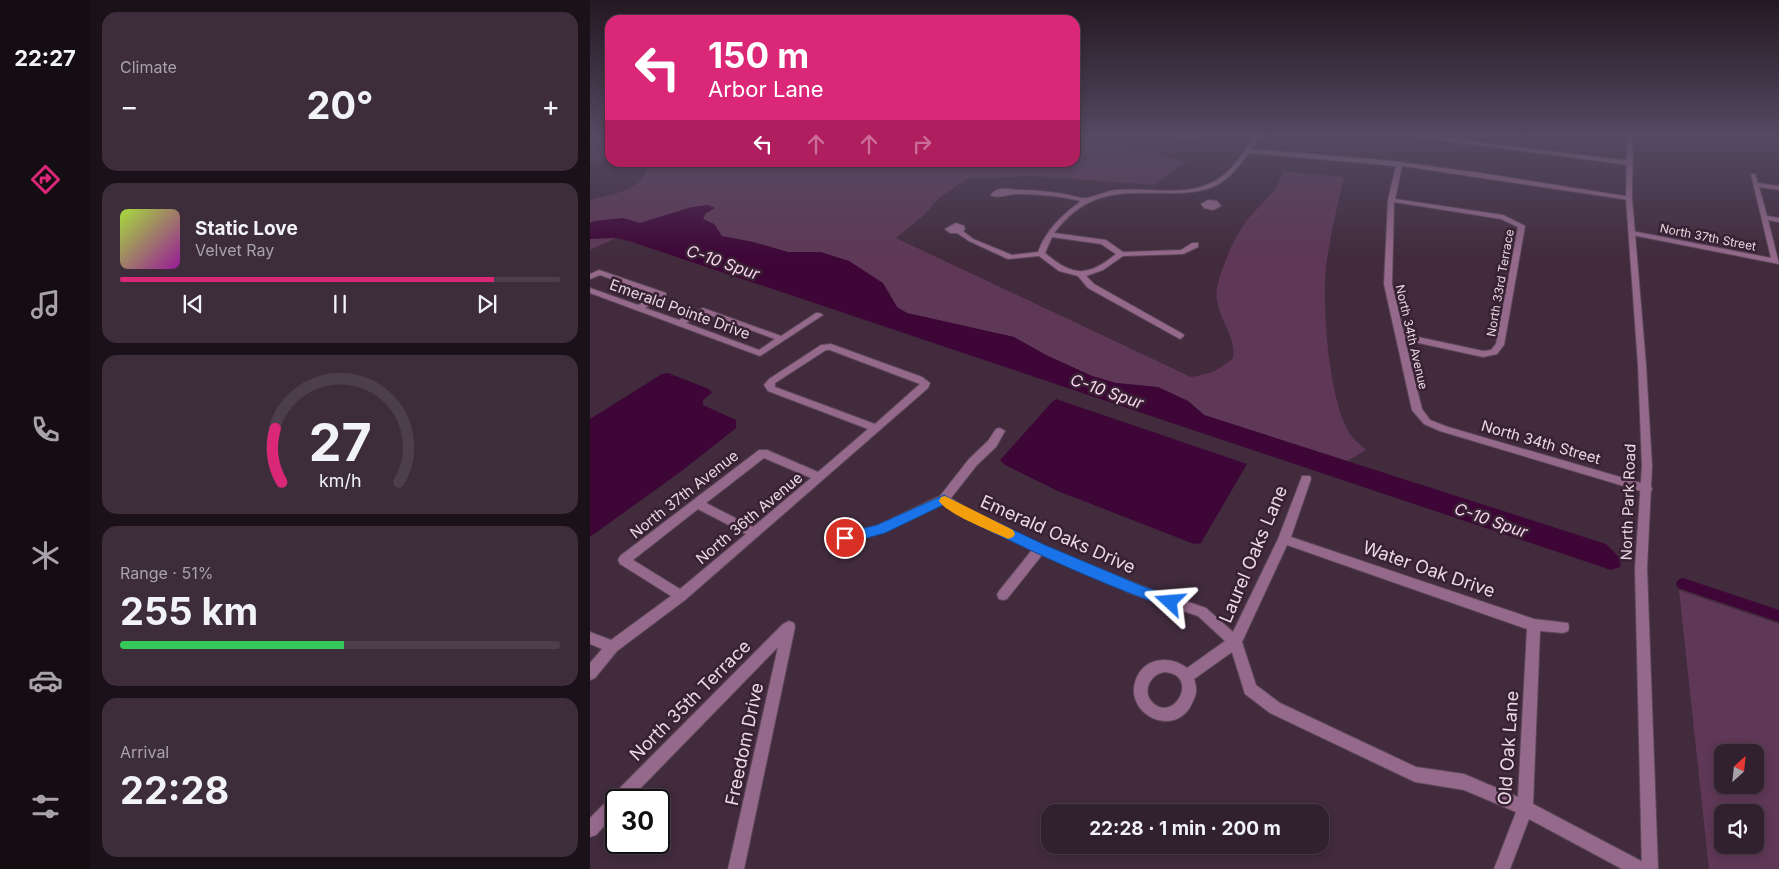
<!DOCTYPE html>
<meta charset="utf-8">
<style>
:root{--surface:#31202e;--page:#3d2d3a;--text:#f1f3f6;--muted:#a8a3aa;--line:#4c3e4a;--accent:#db2777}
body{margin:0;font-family:Inter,sans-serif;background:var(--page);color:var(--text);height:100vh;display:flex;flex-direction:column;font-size:19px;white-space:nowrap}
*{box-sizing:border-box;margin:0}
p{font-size:16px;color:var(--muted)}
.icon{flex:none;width:28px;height:28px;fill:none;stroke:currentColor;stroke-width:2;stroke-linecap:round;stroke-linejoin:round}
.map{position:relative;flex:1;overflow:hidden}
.details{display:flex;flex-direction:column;gap:12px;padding:12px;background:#1b1219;width:500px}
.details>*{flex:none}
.hud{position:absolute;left:15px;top:15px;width:475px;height:152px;border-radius:15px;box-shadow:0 2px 8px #0003,0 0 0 1px var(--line);background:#db2777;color:#fff;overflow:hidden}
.needle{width:32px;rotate:27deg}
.controls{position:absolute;left:1124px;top:744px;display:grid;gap:10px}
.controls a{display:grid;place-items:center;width:50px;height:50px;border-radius:10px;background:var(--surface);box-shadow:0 2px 8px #0003,0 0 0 1px var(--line);font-size:25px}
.speed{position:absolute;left:15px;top:789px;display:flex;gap:10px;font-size:25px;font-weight:700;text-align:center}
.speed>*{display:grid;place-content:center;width:65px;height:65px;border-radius:50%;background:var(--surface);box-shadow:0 2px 8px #0003,0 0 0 1px var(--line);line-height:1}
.speed .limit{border:2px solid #111;border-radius:8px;background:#fff;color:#111}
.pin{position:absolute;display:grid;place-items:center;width:42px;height:42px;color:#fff;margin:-21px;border:2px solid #fff;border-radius:50%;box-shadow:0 1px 5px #0007}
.me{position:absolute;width:55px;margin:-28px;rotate:289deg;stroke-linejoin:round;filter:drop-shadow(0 0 4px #0008)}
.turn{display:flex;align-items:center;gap:18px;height:105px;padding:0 20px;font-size:22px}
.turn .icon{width:65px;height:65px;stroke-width:2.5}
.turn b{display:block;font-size:35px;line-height:42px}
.lanes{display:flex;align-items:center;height:48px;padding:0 20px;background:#0003;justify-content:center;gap:25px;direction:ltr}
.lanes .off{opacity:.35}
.big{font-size:38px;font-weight:700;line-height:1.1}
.details .tile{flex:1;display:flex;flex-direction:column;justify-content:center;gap:8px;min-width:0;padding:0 18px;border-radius:15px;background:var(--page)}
.details .dial{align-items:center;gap:0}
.dial svg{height:130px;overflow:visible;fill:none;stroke:var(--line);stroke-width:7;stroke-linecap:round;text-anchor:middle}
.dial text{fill:var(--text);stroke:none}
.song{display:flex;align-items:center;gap:15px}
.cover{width:60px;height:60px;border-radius:8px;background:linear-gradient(135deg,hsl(80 70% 55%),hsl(300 70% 35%))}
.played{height:5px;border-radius:2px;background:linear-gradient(90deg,var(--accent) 85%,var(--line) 85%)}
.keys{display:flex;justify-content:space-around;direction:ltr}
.heat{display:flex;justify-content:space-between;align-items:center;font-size:28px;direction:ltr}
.charge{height:8px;border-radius:4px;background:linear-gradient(90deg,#34c759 51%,var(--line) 0)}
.trip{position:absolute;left:451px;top:804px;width:288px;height:50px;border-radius:15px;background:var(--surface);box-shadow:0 2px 8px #0003,0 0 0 1px var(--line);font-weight:700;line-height:50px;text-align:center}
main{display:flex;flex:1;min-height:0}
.tabs{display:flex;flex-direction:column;width:90px;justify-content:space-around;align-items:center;background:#140d12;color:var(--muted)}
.tabs .icon{width:35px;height:35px}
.tabs .selected{color:var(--accent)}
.tabs b{font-size:22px;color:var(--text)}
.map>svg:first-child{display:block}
.green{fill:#5e3856;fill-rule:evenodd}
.water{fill:#3e0637}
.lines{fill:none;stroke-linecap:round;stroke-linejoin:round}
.canal{fill:#3e0637;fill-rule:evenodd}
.minor-casing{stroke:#5c4758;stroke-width:2}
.tertiary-casing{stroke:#5c4758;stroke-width:2}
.minor{fill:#95698c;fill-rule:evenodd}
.tertiary{fill:#95698c;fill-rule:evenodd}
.route{fill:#1a73e8;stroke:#114b97}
.slow{fill:#f59e0b}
.labels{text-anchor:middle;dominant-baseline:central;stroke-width:5;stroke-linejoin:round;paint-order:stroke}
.far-street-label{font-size:12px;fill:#e8d9e4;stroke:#372132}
.street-label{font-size:15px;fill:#e8d9e4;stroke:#372132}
.water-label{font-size:16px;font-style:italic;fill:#f9d5f0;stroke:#372132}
.near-street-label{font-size:18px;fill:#e8d9e4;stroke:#372132}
</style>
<main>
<nav class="tabs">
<b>22:27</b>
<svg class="icon selected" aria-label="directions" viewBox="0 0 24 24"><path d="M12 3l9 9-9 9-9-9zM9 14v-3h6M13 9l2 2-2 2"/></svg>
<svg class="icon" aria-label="music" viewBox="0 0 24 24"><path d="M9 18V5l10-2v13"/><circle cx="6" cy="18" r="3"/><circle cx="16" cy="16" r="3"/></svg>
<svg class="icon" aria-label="phone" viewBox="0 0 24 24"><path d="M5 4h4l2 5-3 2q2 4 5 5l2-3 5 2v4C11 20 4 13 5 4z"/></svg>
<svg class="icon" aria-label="climate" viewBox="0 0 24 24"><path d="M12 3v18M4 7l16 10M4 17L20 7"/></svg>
<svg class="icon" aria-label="car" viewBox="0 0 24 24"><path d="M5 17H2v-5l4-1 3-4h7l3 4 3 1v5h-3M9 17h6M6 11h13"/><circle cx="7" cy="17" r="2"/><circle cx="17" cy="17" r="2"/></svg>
<svg class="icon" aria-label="filters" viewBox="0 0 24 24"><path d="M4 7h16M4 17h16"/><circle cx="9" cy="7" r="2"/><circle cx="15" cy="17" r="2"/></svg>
</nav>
<section class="details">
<div class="tile"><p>Climate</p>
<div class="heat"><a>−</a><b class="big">20°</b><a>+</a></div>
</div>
<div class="tile">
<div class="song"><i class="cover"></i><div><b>Static Love</b><p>Velvet Ray</p></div></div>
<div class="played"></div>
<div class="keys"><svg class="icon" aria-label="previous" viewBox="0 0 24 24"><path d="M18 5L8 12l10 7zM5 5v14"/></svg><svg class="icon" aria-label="pause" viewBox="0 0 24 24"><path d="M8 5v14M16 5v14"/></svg><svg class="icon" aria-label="next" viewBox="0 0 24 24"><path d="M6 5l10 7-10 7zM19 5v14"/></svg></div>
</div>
<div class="tile dial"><svg viewBox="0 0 100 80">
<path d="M14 69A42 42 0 1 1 86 69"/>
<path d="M14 69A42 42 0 0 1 10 36" stroke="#db2777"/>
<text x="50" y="56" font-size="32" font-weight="700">27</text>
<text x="50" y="72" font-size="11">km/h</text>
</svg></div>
<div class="tile"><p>Range · 51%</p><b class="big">255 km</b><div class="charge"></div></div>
<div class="tile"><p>Arrival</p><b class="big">22:28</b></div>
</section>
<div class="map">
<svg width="1189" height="869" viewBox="0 0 1189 869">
<rect width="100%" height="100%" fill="#412b3d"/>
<path class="green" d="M20,141v17l-20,5v-19z
M485,144l55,3 56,15 -32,23 -122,-9 -65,3 -28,19 -15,17 -28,23 295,139c17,-2 30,-8 42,-19 4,-24 -21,-46 -16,-71 4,-17 15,-45 25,-60 13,-20 35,-32 41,-56l61,6c-6,27 -13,54 -17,82 -6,41 1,140 23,175 4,6 11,11 16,16l-19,11 -143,-46 -16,-14 -30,-14 -42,-4 -24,-7 -46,-21 -32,-18 -107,-24 -10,-6 -14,-24 -62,-31h-33l-35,-10 -32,-6 -7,-12 -11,-5 2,-5 -13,-7 -52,16 -24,15 -26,12v-50c21,-6 51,-8 58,-34l-3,-3 430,-1z
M1089,590l100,34v245h-70zM1132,752h33v33h-33zM1132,812h33v33h-33z"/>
<path class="water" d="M118,205l7,3 -10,6 -2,5 11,5 8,12 31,6 35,10h33l28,9 34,22 14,24 10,6 107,24 32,18 46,21 24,7 42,4 30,14 16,14 402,129 15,15 -1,8 -9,3 -979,-328 -16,-4 -26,1v-16l4,-2 29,-3 17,5 52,-16z
M78,373l41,16 3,4 -9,7v5l33,15v8l-53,42 -93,67v-118l72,-45z
M466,399l191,65 -46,79 -7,1 -136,-53 -53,-26 -5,-5 52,-58z"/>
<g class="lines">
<path class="canal" d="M1093,578l96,32v12l-101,-34 -2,-4 2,-4z"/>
<g class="minor-casing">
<path id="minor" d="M590,136h8l10,3 -3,2z
M665,136h5l-9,13 141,12 95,13 144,23v2l-2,1 -227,-34 -7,33 108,16 22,11 -21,119 -7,9 -14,3 -78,-17 17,69 8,11 18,7 203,59 1,3 -1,3 -4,1 -207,-62 -16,-7 -12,-14 -28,-126 4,-84 8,-34 -147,-13c-9,12 -19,25 -32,32 -14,7 -31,8 -45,8 -51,0 -83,-5 -118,40l52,7 17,12 58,-2 11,-7h6v4l-15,7 -60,2 -20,14 -17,6 8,8 89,50 1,2 -4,3 -92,-51 -10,-12 -19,-5 -20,-15 -31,3 -39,-18 -12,-8h-7l-5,-4 11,-6 8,3 1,3 -2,2 10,8 39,16 26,-3c8,-22 24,-37 43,-51 -21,-5 -42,-7 -63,-7 -10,0 -16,4 -26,2l-1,-1c6,-10 20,-5 31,-5 14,0 28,2 42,4 7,1 16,5 23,4 10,-2 19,-7 29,-8 30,-3 67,7 95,-7 20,-9 32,-30 44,-47zM804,202l107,17 17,8 -22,117 -5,6 -8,1 -79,-17 -12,-50zM462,237l49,7 15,10c-28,23 -43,23 -71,-1z
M829,136h12l198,25 3,2 -3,2 -207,-27z
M1161,174h4l3,9 21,3v4l-20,-3 8,29 12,2v4l-11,-2 11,44 -147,-29 -3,-2 3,-2 139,27z
M618,200l9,1 4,5 -8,4 -9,-2 -3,-4z
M9,270l67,23v4l-21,11 34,12 24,-12 78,28 35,-23h3l4,2 -63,41 -170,-63v-5l48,17 18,-10 -56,-20 -10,4v-5zM114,313l71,26 -16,11 -73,-27z
M241,344l91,33 8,6 -2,5 -243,212 -68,51 -22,27 -5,2v-17l12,-14 -12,-5v-12l21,8 60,-44 -51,-32 -2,-4 2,-4 139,-106h8l51,22 50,-43 -100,-38 -4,-6 5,-6 52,-34zM236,350h4l90,34 -45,40 -100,-37v-4zM174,458l47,20 -58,49 -47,-24zM108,509l48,25 -66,55 -47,-29z
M410,428l5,3 -9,16 -19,18 -26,33 16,11 77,37 98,40 64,22 27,24 45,-93 23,-60 1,-3h8l1,3 -20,58 243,82 34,4 1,4 -1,4 -5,2 -23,-2 -7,173 112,59 2,6h-25l-93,-50 -19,50h-16l22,-57 -52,-22 -49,-8 -145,-69 -25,-19 -13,-42 -38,27c3,8 3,15 -1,22 -16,42 -77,11 -54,-28 11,-17 34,-16 48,-5l38,-27 -27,-25 -63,-21 -93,-40 -35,44 -4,1 -4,-1 -2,-4 2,-4 33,-41 -73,-35 -16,-11 -59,28 -39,11 -4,-2 -2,-3 2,-3 37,-10 62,-29 29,-37 19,-18 8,-12zM697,545l240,84 -9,168 -54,-23 -48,-7 -136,-64 -24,-18 -14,-43zM575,672c36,3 8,54 -14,29 -9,-12 1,-28 14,-29z
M199,621l5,2 1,4 -51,242h-16l50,-222 -149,153h-13v13l-20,22 -6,2v-19l193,-194z"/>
</g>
<g class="tertiary-casing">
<path id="tertiary" d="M1037,136h6l-1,62 14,167 6,101 -5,102 11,301h-16l-7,-301 7,-102 -4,-101 -12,-167z"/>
</g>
<use href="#minor" class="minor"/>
<use href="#tertiary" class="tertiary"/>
</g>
<linearGradient id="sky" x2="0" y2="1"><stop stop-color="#241822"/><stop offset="0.53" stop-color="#544a62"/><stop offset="1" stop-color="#544a62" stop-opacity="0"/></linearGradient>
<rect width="1189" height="257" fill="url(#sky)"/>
<path class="route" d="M354,495l23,13 78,37 97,41 33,11 3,5 -3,4 -5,2c-54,-19 -107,-42 -159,-67 -23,-11 -47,-22 -68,-36l-58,28 -40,11 -5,-2 -2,-4 2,-4 37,-9z"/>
<path class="slow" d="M355,496l68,34 2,4 -2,3 -5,2 -4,-2c-14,-6 -58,-24 -65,-36l2,-4z"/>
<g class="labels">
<g class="far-street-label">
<text transform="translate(1118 237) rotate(11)">North 37th Street</text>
<text transform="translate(910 283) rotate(-80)">North 33rd Terrace</text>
<text transform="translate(822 337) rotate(77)">North 34th Avenue</text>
</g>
<g class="street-label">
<text transform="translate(90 309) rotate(20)">Emerald Pointe Drive</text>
<text transform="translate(951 442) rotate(16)">North 34th Street</text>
<text transform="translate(94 494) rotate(-38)">North 37th Avenue</text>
<text transform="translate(1038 502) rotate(-88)">North Park Road</text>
<text transform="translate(159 518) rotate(-40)">North 36th Avenue</text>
</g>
<g class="water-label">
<text transform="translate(133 262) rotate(19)">C-10 Spur</text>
<text transform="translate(517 391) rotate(19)">C-10 Spur</text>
<text transform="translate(901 520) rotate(19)">C-10 Spur</text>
</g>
<g class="near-street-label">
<text transform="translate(468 534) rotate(24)">Emerald Oaks Drive</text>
<text transform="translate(663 554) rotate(-67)">Laurel Oaks Lane</text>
<text transform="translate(839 569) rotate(19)">Water Oak Drive</text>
<text transform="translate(100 700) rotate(-45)">North 35th Terrace</text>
<text transform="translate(154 744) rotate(-78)">Freedom Drive</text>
<text transform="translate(918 748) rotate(-86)">Old Oak Lane</text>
</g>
</g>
</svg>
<div class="controls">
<a><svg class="needle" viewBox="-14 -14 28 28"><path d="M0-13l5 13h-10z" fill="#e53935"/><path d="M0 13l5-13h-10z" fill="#a8a3aa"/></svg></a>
<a><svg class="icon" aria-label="sound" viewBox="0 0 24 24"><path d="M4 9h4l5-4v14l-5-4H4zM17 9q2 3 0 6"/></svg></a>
</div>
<div class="speed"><div class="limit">30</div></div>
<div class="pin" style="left:255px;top:538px;background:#d93025"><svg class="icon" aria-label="arrive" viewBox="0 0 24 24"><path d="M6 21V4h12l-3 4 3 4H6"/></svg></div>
<svg class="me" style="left:580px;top:602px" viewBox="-20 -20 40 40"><path d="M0-17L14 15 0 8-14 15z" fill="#1a73e8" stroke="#fff" stroke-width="4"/></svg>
<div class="trip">22:28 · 1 min · 200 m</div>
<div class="hud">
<div class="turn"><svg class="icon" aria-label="left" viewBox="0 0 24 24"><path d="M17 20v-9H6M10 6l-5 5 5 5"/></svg><div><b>150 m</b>Arbor Lane</div></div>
<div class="lanes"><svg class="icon" aria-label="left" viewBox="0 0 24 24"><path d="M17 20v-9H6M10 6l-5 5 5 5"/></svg><svg class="icon off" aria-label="ahead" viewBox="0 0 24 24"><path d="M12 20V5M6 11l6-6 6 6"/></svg><svg class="icon off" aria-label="ahead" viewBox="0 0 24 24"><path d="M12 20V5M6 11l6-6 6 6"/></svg><svg class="icon off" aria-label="right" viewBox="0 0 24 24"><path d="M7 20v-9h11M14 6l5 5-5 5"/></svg></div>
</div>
</div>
</main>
